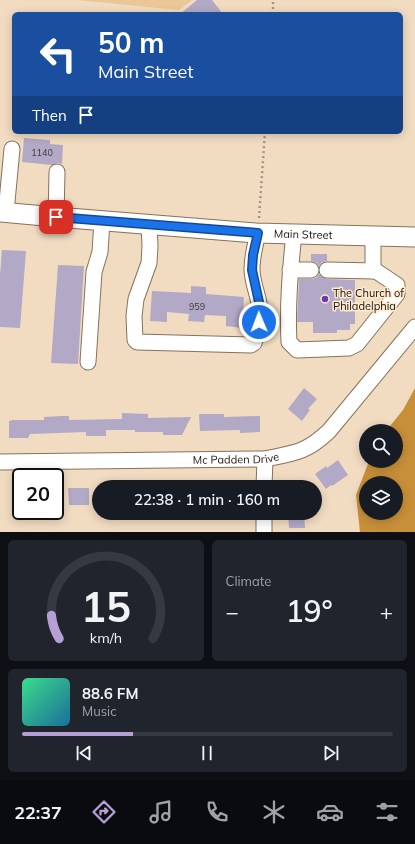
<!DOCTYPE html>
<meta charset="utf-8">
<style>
:root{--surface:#171b24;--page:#20242c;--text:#f1f3f6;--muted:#9ea1a6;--line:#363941;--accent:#b59fd6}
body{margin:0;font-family:Mulish,sans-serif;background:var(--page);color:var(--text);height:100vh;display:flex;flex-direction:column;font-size:15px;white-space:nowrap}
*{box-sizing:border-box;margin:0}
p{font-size:13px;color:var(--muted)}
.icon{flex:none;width:22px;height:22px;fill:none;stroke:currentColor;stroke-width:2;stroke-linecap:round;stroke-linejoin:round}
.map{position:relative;height:532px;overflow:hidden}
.drawer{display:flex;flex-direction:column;gap:8px;padding:8px;background:#0d0f14;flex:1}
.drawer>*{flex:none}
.banner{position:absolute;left:12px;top:12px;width:391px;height:122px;border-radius:6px;box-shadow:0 2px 10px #0003;background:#1a4fa0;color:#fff;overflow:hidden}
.controls{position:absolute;left:359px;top:424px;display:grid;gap:8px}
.controls a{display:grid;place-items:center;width:44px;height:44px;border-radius:50%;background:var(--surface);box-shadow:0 2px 10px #0003;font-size:20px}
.speed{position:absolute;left:12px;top:468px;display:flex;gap:8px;font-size:20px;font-weight:700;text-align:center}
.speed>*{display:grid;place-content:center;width:52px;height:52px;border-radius:50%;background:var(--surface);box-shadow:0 2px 10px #0003;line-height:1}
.speed .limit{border:2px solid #111;border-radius:6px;background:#fff;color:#111}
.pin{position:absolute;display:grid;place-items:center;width:34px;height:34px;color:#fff;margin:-17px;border-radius:8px;box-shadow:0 2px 6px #0006}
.me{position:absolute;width:44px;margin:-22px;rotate:359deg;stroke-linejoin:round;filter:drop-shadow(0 0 3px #0008)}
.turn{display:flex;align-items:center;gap:14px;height:84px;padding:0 20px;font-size:18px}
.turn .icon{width:52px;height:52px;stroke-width:2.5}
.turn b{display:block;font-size:28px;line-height:34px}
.then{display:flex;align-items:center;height:38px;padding:0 20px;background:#0003;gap:8px;font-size:15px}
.big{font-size:30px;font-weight:600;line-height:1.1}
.drawer .widget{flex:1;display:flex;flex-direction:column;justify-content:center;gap:6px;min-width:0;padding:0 14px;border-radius:6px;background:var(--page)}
.drawer .dial{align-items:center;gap:0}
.dial svg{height:104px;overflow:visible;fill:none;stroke:var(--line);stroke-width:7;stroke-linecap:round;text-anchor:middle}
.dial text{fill:var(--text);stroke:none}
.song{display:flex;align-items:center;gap:12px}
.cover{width:48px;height:48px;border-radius:6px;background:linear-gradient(135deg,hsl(150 70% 55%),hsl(200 70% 35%))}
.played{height:4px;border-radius:2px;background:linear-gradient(90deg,var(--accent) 30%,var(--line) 30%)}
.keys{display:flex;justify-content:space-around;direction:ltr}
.heat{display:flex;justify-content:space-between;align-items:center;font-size:22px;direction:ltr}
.drawer .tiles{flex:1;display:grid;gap:8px;grid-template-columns:1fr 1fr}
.widget:last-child{grid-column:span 2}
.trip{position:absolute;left:92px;top:480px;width:230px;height:40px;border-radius:20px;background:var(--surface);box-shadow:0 2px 10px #0003;font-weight:600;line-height:40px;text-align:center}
.tab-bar{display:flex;height:64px;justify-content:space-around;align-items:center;background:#090b0e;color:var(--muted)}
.tab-bar .icon{width:28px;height:28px}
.tab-bar .selected{color:var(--accent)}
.tab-bar b{font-size:18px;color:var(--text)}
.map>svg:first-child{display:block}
.green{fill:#ebc697}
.water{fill:#c88f39;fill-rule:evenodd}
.building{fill:#b2a9c6}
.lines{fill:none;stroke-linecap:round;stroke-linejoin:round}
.minor-casing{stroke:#85725b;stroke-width:17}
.major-casing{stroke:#85725b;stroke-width:21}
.path{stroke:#a49480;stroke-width:2.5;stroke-dasharray:2 3;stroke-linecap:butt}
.minor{stroke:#fff;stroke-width:15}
.major{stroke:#fff;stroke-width:19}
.route-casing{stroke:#114b97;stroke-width:10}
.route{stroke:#1a73e8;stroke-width:7}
.poi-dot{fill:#6c39b0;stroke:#feeacf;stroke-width:1.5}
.labels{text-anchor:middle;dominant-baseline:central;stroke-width:3;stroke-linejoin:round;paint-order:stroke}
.number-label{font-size:9px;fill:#403839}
.street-label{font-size:11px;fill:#1a130a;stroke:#feeacf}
.poi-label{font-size:11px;fill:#1a130a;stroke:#feeacf;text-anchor:start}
</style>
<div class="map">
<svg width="415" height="532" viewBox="0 0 415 532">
<rect width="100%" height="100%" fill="#f1dcc2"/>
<path class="green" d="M77,0h115l-13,10z"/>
<path class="water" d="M415,388v144h-55l-4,-37 13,-34h27v-30h-10l17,-21zM366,483h30v30h-30z"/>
<path class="building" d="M197,0h15l11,14h-43z
M24,138l26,2v4l13,1 -1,19 -4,-1 -6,2 -30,-3z
M2,250l24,1 -6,77 -20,-1v-52z
M311,254h16v7l-5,1 -3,4 -3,-4 -5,-1z
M58,265l26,1 -6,98 -27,-1z
M319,274l3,3 5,2 28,1v44h-5v6h-13v3h-24v-11h-16l2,-43h12l5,-1z
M191,286l15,1v7l38,3 -2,31 -16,-2v-10l-21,-1 -1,7 -16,-1 1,-7 -22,-2v10l-17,-1 2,-30 39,2z
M304,388l13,11 -9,10 2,1 -8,11 -14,-12z
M122,413l26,1v4l43,-1 -9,18h-19v-3h-28v-2h-29v6h-20v-4l-56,2 -2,4h-19v-17l4,-1h31v-3l18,-1h7v4l53,-1z
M199,414h25v3l36,-1v16l-20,1v-3l-40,1z
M338,460l10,15 -16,11 -1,-1 -5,4 -11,-15 11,-8 1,2z
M68,488h21v17h-20z
M288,513h16l1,15h-16z"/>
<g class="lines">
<g class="minor-casing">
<g id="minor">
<path d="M6,212l6,-63"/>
<path d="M56,217l1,-45"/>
<path d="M149,224l1,22 -1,17 -13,36 -2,17 1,24 2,2 114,3 3,-2c5,-12 7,-28 5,-40 -2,-11 -7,-22 -7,-34 0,-12 3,-24 6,-36"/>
<path d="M294,234c-4,36 -7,72 -5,108l8,8 52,-2 8,-4 40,-50v-9l-21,-14 -49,-1"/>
<path d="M373,236v35"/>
<path d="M290,270h21"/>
<path d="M88,362l6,-90 6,-20 2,-31"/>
<path id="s1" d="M0,462l265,-3c29,-6 41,-6 64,-28l86,-104"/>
<path d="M264,487l1,-28"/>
<path d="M264,513v19"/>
</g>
</g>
<g class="major-casing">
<g id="major">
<path id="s2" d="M0,212l56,5 200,16 159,4"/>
</g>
</g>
<path class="path" d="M273,14v-14
M259,218l6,-86"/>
<use href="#minor" class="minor"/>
<use href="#major" class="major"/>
</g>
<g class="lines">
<g class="route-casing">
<path id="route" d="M56,217l202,16 -5,22 -1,15 7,32v20"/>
</g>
<use href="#route" class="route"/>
</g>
<circle class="poi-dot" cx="325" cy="299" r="4"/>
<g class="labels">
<g class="number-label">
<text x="42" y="152">1140</text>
<text x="197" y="306">959</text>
</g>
<g class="street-label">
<text stroke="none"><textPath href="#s2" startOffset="304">Main Street</textPath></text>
<text stroke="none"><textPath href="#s1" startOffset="236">Mc Padden Drive</textPath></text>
</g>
<g class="poi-label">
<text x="333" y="293">The Church of<tspan x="333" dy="13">Philadelphia</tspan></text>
</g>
</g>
</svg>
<div class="controls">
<a><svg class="icon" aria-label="search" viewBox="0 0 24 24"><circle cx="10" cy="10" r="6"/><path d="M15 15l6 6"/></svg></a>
<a><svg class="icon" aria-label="layers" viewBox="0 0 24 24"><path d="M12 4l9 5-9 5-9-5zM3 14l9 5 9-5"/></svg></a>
</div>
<div class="speed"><div class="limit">20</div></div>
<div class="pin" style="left:56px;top:217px;background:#d93025"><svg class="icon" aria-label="arrive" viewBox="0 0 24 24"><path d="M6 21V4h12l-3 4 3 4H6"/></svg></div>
<svg class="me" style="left:259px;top:322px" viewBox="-20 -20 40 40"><circle r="17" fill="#1a73e8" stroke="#fff" stroke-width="3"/><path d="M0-11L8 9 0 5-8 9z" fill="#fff"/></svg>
<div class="trip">22:38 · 1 min · 160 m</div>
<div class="banner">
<div class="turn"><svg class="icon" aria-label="left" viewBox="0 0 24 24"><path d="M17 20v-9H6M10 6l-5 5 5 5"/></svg><div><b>50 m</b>Main Street</div></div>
<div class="then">Then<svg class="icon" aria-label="arrive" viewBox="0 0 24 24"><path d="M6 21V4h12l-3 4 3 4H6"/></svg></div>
</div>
</div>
<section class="drawer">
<div class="tiles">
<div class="widget dial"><svg viewBox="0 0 100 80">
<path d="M14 69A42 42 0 1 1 86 69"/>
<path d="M14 69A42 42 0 0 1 8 51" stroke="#b59fd6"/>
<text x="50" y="56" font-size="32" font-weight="700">15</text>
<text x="50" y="72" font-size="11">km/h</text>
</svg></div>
<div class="widget"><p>Climate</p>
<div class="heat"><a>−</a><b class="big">19°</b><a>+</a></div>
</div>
<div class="widget">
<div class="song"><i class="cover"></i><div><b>88.6 FM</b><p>Music</p></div></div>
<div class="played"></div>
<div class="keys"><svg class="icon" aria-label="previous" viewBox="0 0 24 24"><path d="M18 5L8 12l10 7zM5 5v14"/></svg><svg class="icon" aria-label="pause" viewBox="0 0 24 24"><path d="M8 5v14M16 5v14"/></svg><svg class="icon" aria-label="next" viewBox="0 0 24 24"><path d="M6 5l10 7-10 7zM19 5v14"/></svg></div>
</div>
</div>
</section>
<nav class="tab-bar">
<b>22:37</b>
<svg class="icon selected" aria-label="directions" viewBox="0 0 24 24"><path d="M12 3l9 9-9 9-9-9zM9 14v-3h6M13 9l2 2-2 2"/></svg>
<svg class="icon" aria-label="music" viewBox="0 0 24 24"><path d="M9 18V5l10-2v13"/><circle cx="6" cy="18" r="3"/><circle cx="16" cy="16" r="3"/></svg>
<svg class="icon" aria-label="phone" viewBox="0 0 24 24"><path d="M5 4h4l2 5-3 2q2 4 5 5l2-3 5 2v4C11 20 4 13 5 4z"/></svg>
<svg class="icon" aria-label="climate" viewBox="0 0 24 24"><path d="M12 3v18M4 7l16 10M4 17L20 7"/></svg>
<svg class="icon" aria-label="car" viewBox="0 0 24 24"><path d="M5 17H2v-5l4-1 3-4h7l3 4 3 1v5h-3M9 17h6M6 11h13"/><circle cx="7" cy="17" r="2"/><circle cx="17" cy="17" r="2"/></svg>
<svg class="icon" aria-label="filters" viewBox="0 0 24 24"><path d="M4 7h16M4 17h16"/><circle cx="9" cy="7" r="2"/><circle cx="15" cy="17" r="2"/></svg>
</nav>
